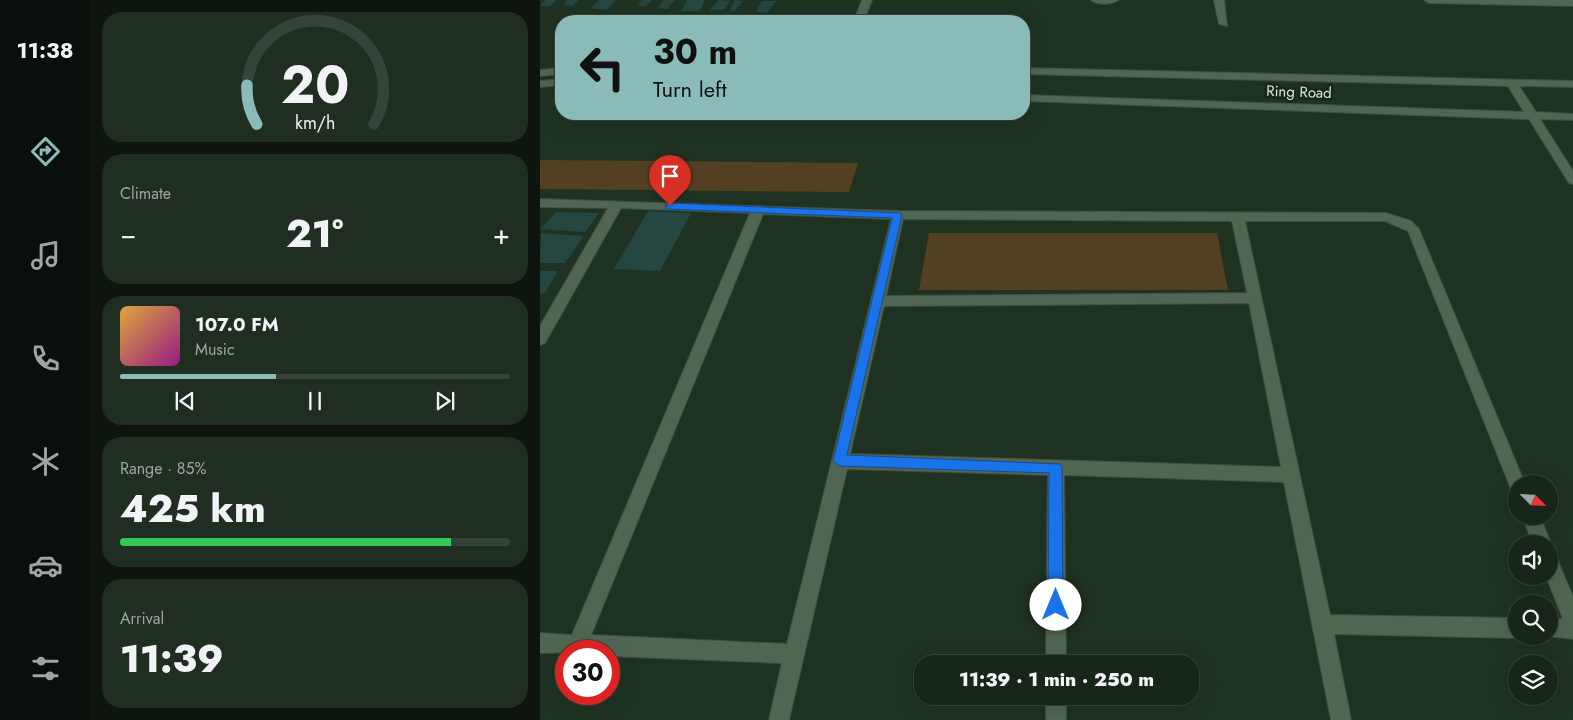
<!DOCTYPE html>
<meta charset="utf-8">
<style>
:root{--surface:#172619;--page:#202e22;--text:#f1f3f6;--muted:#9ea5a2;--line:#364338;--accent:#8bbbb9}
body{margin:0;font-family:Jost,sans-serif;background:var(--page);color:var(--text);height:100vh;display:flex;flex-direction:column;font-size:19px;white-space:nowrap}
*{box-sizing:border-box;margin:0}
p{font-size:16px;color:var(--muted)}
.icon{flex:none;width:28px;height:28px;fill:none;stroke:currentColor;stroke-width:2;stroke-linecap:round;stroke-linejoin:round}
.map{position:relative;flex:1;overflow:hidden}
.details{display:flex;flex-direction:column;gap:12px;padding:12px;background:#0d150e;width:450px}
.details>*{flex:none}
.banner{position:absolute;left:15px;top:15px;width:475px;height:105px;border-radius:20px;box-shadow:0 5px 20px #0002,0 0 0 1px var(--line);background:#8bbbb9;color:#111;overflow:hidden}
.needle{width:32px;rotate:114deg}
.controls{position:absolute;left:968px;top:475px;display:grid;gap:10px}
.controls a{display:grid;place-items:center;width:50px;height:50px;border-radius:50%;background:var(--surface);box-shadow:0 5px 20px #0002,0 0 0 1px var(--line);font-size:25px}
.speed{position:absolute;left:15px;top:640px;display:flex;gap:10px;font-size:25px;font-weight:700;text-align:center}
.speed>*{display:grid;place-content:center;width:65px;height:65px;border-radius:50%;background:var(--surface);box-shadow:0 5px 20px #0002,0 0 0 1px var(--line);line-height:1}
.speed .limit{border:8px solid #d22;background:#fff;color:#111}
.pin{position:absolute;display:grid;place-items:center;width:42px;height:42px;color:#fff;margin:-51px -21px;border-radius:50% 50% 50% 0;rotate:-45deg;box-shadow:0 0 5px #0007}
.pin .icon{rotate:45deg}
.me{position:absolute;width:55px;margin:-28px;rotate:0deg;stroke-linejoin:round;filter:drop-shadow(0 0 4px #0008)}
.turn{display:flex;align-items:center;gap:18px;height:105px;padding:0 15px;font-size:22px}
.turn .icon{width:65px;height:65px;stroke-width:2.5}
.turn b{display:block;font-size:35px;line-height:42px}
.big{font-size:38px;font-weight:800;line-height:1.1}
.details .tile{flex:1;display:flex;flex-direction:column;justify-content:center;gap:8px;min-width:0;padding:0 18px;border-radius:20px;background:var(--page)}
.details .dial{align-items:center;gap:0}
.dial svg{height:130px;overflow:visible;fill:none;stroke:var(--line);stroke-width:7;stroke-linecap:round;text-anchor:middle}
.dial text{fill:var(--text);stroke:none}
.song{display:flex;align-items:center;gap:15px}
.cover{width:60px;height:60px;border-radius:8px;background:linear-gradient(135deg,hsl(40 70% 55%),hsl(310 70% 35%))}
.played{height:5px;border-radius:2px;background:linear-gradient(90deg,var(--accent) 40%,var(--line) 40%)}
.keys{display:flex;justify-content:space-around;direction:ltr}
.heat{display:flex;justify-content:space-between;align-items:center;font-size:28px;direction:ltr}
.charge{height:8px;border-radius:4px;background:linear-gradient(90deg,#34c759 85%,var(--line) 0)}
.trip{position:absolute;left:374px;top:655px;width:285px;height:50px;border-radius:20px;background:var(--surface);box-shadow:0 5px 20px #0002,0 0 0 1px var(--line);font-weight:800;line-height:50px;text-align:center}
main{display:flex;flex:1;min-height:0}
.menu{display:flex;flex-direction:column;width:90px;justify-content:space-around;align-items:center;background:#090f0a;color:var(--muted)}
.menu .icon{width:35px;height:35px}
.menu .on{color:var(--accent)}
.menu b{font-size:22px;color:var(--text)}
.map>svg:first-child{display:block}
.green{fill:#534023}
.building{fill:#264741}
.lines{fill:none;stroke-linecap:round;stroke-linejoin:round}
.minor-casing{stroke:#3e4f40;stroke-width:2}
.minor{fill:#506652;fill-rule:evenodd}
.route{fill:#1a73e8;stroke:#114b97}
.labels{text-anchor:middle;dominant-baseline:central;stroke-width:5;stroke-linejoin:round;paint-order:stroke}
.far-street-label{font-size:15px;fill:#d9e6da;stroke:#152817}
</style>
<main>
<nav class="menu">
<b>11:38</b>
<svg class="icon on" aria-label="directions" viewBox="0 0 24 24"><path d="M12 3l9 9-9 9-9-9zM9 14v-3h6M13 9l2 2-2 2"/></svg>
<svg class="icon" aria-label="music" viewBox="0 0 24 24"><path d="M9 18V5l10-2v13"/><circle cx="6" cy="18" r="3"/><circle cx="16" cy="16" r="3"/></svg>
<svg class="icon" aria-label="phone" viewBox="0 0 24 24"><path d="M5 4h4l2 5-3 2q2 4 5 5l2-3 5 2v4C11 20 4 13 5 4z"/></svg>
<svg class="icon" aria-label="climate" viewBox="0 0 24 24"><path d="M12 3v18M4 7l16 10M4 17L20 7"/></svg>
<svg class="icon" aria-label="car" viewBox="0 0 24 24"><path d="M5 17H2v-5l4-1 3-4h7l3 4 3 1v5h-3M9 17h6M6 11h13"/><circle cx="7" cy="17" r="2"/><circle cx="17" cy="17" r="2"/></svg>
<svg class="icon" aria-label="filters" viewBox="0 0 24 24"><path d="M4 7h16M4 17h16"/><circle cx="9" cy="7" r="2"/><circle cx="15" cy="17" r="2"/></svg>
</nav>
<section class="details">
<div class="tile dial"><svg viewBox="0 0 100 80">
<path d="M14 69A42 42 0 1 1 86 69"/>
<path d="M14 69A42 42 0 0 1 8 45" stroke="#8bbbb9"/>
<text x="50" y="56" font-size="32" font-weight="700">20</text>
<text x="50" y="72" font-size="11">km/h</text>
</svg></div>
<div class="tile"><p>Climate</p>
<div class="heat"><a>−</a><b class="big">21°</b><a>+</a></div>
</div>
<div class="tile">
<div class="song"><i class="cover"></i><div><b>107.0 FM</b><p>Music</p></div></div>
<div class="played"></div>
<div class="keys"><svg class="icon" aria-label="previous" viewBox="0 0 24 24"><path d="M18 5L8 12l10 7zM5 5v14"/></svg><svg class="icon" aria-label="pause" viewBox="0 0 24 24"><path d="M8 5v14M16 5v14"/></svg><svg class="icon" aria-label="next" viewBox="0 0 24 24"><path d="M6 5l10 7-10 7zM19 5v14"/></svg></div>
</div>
<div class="tile"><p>Range · 85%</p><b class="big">425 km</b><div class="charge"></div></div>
<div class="tile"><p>Arrival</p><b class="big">11:39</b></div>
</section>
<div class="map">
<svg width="1033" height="720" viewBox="0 0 1033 720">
<rect width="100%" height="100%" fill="#1f3221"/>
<path class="green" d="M0,160l318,3 -9,29 -309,-3z
M389,233h288l11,57h-309z"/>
<path class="building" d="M5,0h11l-6,6h-10z
M27,0h11l-5,6 -9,-1z
M59,0h17l-9,10 -16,-2z
M102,0h10l-6,6h-8z
M123,0h12l-8,9 -9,-1z
M147,0h18l-5,11h-19z
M179,0l11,1 -6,9h-14z
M195,0l8,1 -8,10 -5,-1z
M224,1h12l-9,12 -11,-1 5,-10z
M108,211l43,2 -31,58 -46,-2z
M16,212l43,1 -14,19 -45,-3z
M1,233l43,3 -19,27h-25z
M0,271h18l-13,22h-5z"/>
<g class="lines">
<g class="minor-casing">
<path id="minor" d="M322,0h10l-8,21h-10z
M551,0h27c-6,5 -21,5 -27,0z
M674,0h10l3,26 -8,-2z
M884,0h149v6l-144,-3z
M21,68v6l-21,2v-6z
M484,68l549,13v6l-54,-1 17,26 37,2v6l-33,-1 33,52v13l-4,-1 -40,-64 -505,-18v-6l500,17 -16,-26 -484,-12z
M21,79v6l-21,2v-6z
M0,199l358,12 488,2 25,8 8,8 106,255h-9v7l-5,-2 -103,-258 -23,-10h-140l85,394 186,3v18h3l-3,2 -182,-4 17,86h-20l-47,-238 -220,-7 2,189h-20l2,-189 -201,-6 -58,251h-20l13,-57 -173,-7v-5l-69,2v-20l32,2 178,-422 -129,-5 -76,135 -5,2v-19l68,-118 -68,-1zM223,214l128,5 -104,425 -196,-9zM363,219l329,2 15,72 -361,3zM709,303l32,164 -431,-13 34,-148z
M982,516h18l11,28 -2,5v-5h-16z
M1009,551l6,3 18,43v42l-27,-3h3v-18l14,1 -17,-43h3z
M506,696h20v24h-20z"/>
</g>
<use href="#minor" class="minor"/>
</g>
<path class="route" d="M130,203l231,10 1,2 -55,240 213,9 2,4 1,137 -2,5 -5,2 -6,-2 -2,-5 1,-132 -210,-7 -6,-5 59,-243 -226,-9v-5z"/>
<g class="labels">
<g class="far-street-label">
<text transform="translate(759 92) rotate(2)">Ring Road</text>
</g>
</g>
</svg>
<div class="controls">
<a><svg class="needle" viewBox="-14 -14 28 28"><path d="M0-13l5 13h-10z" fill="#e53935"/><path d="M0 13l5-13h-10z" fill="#9ea5a2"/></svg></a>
<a><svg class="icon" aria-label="sound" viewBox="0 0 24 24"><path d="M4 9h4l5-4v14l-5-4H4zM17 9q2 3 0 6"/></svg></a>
<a><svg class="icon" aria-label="search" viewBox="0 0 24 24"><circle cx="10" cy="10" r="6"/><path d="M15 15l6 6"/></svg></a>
<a><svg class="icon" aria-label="layers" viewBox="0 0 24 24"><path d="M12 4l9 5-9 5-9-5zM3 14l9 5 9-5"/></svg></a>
</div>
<div class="speed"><div class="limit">30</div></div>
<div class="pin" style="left:130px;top:206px;background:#d93025"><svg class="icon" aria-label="arrive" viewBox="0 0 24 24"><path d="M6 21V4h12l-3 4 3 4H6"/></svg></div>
<svg class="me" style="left:516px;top:605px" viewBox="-20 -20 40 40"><circle r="19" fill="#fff"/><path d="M0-13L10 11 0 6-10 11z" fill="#1a73e8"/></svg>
<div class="trip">11:39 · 1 min · 250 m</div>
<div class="banner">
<div class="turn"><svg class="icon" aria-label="left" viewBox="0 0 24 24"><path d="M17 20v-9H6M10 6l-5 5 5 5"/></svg><div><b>30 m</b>Turn left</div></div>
</div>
</div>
</main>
